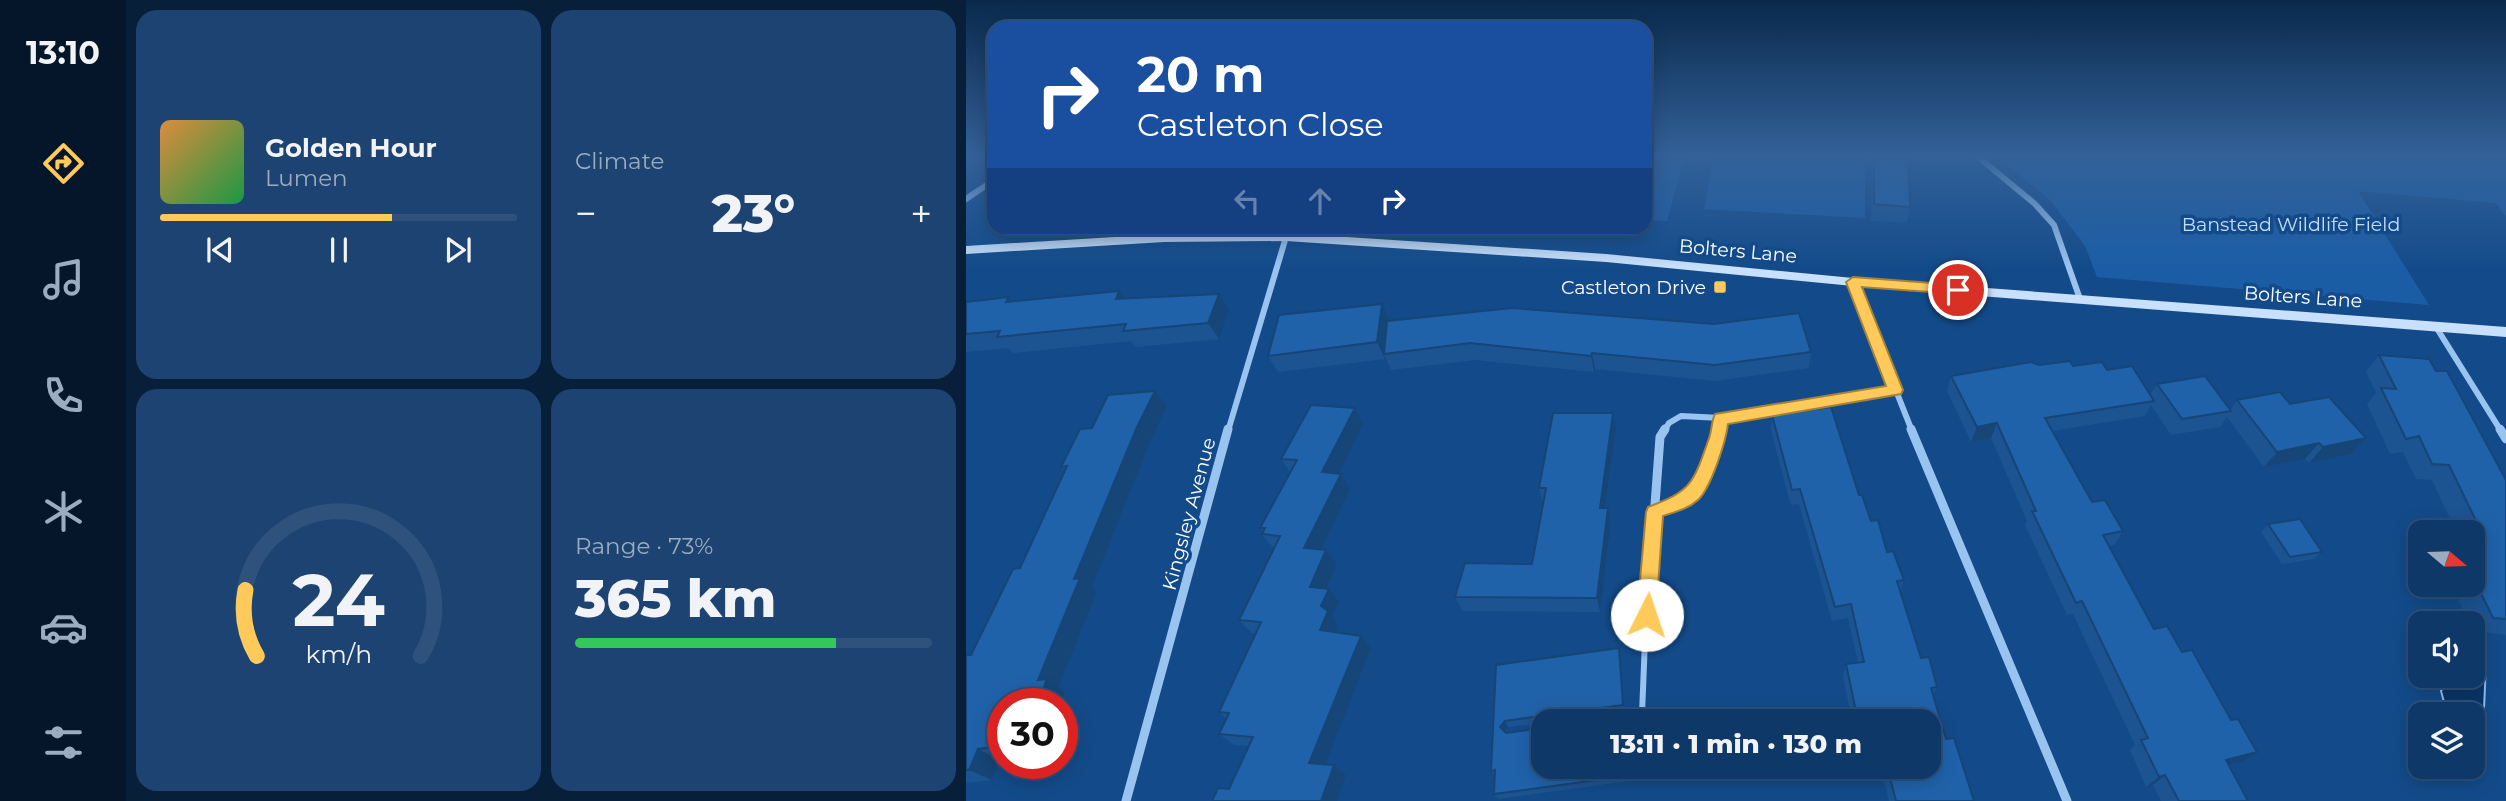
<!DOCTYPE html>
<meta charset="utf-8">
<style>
:root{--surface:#0e3868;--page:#1c4371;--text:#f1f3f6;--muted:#9bacc0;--line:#2e527c;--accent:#ffca59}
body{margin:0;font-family:Montserrat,sans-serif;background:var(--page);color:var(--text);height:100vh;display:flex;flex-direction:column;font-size:26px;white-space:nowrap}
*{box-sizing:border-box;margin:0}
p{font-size:23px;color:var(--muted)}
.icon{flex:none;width:38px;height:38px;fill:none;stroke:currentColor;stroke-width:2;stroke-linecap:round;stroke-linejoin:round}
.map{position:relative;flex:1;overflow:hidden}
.details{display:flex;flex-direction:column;gap:10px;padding:10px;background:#081f39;width:840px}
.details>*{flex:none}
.top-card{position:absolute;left:21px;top:21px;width:665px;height:214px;border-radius:21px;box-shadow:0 4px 18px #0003,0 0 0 2px var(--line);background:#1a4fa0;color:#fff;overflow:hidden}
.needle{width:46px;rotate:109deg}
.tools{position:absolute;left:1442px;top:520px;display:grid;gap:14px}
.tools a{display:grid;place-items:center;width:77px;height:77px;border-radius:14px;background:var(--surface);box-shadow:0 4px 18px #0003,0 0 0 2px var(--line);font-size:35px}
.speed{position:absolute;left:21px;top:688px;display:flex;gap:14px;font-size:35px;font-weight:700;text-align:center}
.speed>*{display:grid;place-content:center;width:91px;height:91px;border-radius:50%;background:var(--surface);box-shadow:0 4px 18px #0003,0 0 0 2px var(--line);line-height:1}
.speed .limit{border:10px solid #d22;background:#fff;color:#111}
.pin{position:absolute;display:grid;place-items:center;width:60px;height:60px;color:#fff;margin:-30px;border:4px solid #fff;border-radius:50%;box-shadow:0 2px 7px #0007}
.me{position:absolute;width:77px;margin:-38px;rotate:4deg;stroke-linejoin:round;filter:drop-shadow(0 0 5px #0008)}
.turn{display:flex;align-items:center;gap:24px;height:147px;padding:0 35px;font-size:32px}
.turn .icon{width:91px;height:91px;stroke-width:2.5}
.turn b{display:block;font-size:49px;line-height:60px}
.lanes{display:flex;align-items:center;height:66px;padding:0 35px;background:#0003;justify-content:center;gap:35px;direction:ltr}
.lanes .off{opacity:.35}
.big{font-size:52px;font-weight:800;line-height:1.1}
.details .card{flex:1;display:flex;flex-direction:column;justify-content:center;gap:10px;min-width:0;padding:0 24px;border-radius:21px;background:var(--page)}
.details .dial{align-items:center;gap:0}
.dial svg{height:182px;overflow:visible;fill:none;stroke:var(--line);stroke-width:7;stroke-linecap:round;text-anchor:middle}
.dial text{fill:var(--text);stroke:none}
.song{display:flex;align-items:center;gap:21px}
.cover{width:84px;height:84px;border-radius:10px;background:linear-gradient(135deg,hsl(30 70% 55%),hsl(140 70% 35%))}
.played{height:7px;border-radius:4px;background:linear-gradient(90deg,var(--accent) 65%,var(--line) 65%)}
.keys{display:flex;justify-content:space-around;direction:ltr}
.heat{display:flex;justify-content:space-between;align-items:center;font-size:38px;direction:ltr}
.charge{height:10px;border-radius:5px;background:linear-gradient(90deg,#34c759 73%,var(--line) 0)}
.details .tiles{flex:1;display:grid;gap:10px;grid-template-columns:repeat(2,1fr)}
.trip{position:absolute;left:565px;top:709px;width:410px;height:70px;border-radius:21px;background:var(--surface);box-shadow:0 4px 18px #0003,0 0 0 2px var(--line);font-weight:800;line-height:70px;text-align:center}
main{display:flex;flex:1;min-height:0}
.tab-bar{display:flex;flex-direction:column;width:126px;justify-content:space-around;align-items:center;background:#06162a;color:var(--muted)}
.tab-bar .icon{width:49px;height:49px}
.tab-bar .on{color:var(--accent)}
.tab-bar b{font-size:32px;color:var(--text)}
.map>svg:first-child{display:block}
.green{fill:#1b5da5}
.water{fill:#0b3567;stroke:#8cbff4;stroke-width:2}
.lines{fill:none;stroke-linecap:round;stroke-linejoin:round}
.lane{stroke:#9ac4f0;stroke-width:6}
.street-far1{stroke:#9ac4f0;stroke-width:6}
.street{stroke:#9ac4f0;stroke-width:9}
.secondary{fill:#c8e0fb;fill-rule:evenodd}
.wall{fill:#1c5492}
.shaded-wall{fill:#164577}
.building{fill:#2062aa;stroke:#164577;stroke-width:2}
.route{fill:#ffca59;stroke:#a6833a;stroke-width:2}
.poi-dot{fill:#ffca59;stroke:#134b8a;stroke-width:2.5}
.labels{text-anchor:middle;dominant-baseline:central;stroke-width:7;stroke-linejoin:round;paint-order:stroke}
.park-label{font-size:19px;fill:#c0ddfc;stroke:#134b8a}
.street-label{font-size:19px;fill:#fff;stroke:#134b8a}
.poi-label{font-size:19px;fill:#fff;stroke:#134b8a;text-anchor:end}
</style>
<main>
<nav class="tab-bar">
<b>13:10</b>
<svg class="icon on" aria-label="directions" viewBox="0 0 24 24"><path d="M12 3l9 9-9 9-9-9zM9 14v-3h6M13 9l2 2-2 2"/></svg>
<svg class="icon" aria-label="music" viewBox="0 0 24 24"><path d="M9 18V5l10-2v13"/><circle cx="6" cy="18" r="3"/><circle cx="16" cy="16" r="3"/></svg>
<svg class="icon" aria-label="phone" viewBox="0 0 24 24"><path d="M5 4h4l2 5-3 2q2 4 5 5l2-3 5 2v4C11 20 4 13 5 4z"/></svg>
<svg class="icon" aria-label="climate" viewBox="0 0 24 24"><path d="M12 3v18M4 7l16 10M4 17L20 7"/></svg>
<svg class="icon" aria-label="car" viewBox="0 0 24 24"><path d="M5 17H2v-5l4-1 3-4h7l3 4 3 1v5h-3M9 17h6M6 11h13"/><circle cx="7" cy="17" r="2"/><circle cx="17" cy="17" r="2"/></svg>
<svg class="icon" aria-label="filters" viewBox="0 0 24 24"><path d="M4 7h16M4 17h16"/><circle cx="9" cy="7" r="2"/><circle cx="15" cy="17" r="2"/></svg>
</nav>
<section class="details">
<div class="tiles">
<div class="card">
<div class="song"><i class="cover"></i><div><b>Golden Hour</b><p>Lumen</p></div></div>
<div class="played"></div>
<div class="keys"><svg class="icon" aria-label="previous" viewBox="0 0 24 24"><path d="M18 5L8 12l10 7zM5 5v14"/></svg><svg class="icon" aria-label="pause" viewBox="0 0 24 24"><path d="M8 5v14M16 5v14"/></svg><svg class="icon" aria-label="next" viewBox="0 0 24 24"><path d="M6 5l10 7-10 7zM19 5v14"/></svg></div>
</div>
<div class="card"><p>Climate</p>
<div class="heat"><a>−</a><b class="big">23°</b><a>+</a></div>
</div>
<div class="card dial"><svg viewBox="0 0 100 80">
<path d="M14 69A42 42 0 1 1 86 69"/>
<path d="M14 69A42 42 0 0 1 9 40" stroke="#ffca59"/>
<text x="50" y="56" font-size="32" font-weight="700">24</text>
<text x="50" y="72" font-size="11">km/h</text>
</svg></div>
<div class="card"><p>Range · 73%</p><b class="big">365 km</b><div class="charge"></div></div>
</div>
</section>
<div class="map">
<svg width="1540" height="801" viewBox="0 0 1540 801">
<rect width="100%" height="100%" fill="#134b8a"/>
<path class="green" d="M679,156h40l-18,65 -22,-1z
M748,156h151v62l-161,-9z
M1029,156h511v60l-11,-13 -137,-12 71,114 -332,-28 -12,-31 -35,-46z"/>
<path class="water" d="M1507,654l13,11 -2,44 -35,-3 -5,-4 -3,-11 11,-15h21z"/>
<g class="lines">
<path class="lane" d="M652,717l24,-3 3,-74"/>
<path class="street-far1" d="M1011,156l58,48 19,21 26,74
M0,199l28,-19
M887,282l59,149
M1470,327l65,104
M262,431l58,-194
M698,431l5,-8 12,-7 40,2 174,-28
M753,431l2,-13"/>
<path class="street" d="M945,429l156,372
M1534,429l6,10
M688,512c48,-17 55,-34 65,-83
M679,640l15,-203 5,-8
M160,801l102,-372"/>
<path class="secondary" d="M320,233l320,21 247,24 653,49v10l-653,-51 -247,-24 -320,-21 -122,1 -198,12v-8l198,-12z"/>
</g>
<path class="wall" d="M0,156h28v12l-28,2z
M906,156h36l2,51 -3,16 -36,-2z
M153,291l5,7 95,-4 10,16 -10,29 -83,8 -5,-6 -118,12 -5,-5 -42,4v-50h47z
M423,321l422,31 -2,16 -94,13 -120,-12 -1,3 -119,-12 -84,10 -6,-14v3l-107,13 -10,-16z
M1413,355l57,16 70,109v155l-33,-4v-8h-4l-18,-39h22v-52h-17l-24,-52 -16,-1 -13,-27 -13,2 -23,-50 9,-11 -10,-22z
M1073,365l34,1 34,4 43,25 7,-11 73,26 7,-10 53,4 76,34 -15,16 -42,9 -4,-4 -41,8 -37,-50 -7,10 -49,8 -20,-30 -6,11 -93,15 40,71 31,29 -9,14 -5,1 45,83 88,133 -13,4 19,35h-87l-8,-16 -7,2 -16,-37 5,-5 -62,-131 -6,1 -42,-90 2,-4 -36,-83 -20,4 -24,-51 4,-15z
M189,391l12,15 -17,36 -58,145 5,4 -38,96 6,4 -5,13h-57v55l-3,1 -8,20 -26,3v-128h5l49,-87 45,-97 -4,-4 31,-39z
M389,408l8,16 -25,49 3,1 9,15 -29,60 5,1 11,14 -11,24 13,14 -7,15 6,7 -3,8 26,4 10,12 -46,116 9,1 12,10 -9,26h-125l17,-12 20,-43 -15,-1 -15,-11 7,-16 -7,-6 37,-79h-4l-13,-13 35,-71 -12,-15 1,-2 -3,-4 30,-56 -9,-13z
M806,415l87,80 12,26 33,59 -4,12 21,66 16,29 -4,8 13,44 28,62h-85l-9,-35h48v-45h-76l-9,-45 3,-12 12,-2 -10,-44 -16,3 -33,-117 -8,1 -20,-74z
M650,429l-11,79h3l3,14 -11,90 -137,-1 -8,-14 77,-33 11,-61 -4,-15z
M1302,524l54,28 -8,7 -32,5 -21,-32z
M653,648l1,6 4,57 -33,5 -3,3 3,2h34h-81v2l-36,4 -3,4 1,2 158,33 1,10 -167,23 -4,-5 1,-18 -4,-5 5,-106z"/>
<path class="shaded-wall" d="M153,291l13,17 -16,-9z
M253,294l10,16 -10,29 -11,-16z
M416,304l7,16 -5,34 1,5 -8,-17z
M626,353l3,16 -1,3 -3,-16z
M189,391l12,15 -17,36 -58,145 5,4 -38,96 6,4 -5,13h-23l1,-24 36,-101 63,-152z
M389,408l8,16 -31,63 -10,-15z
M647,413l3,16 -13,93 -3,-14z
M1031,423l-6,15 -20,4 6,-15z
M1400,438l-15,16 -42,9 14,-16z
M1353,443l-14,16 -41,8 13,-15z
M375,474l9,15 -35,73 -11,-14z
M642,508l3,14 -11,90 -3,-14z
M360,550l11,14 -16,36 -11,-13z
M363,589l10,13 -7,15 6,7 -7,19 -11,-13 1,-24z
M395,636l10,12 -49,125 -13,-10z
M653,648l1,6 4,57 -1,-6z
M622,710l3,6 -4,5 -3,-5z
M539,721l3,6 -5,6 -3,-6z
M12,749l22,11 -8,20 -23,-10z
M1291,752l-15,10 -30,8 14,-10z
M368,765l12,10 -9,26h-16z
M1199,775l-12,10 -7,2 13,-10z"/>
<path class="building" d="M908,156h34l2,51 -36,-3z
M153,291l-3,8 103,-5 -11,29 -85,8 3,-7 -129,13 3,-6 -34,3v-32l43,-5 -3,5z
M416,304l-5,38 -109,14 11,-41z
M546,308l202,16 85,-11 12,39 -96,13 -123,-12 -1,3 -121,-13 -86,11 3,-33z
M1413,355l50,4 7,12h11l59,109v139l-13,-1 -20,-41v-27h1l-1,-3v-15h-8l-1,-2 17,1 -32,-66 -17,-1 -13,-28 -13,3 -25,-51 15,1z
M1104,361l3,5 29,-4 5,8 25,-4 22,35 -109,17 47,84 13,-2 18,31 -20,4 51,94 13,-3 15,26 10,-2 39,70 7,-1 19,33 -31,8 22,41h-69l-14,-26 -6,2 -18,-37 7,-2 -66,-137 -6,2 -44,-92h4l-39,-88 -20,4 -26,-51 80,-14 8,3z
M1239,376l26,35 -49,8 -25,-35z
M189,391l-18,36 -63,152 6,-1 -42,102 9,-1 -10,25h-34v42l-25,3 -9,21h-3v-115h5l42,-86 7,-1 47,-102 -6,1 19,-38 12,-1 16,-33z
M1314,392l10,12 39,-7 37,41 -43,9 -4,-4 -42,9 -40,-52z
M345,405l44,3 -33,64 19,2 -37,74 22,2 -16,37 19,2 -8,17 7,5 -8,19 41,6 -52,127 25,2 -13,36h-109l6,-13 11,1 24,-52 -34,-3 10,-21 -10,-1 42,-90 -22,-2 41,-84 -18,-2 3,-6h-5l37,-68 -16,-1z
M865,407l28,88h3l9,26 7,-1 9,32 6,-1 11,29 -7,1 24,77 8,-1 8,30 -6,1 15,51 8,-1 20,63h-78l-9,-35h41v-45h-70l-12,-57 18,-2 -13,-58 -16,3 -35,-118 -8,1 -20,-75z
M587,413h60l-13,95h8l-11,90 -142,-1 10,-34 67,1 14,-76h-7z
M1334,519l22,33 -32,5 -22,-33z
M653,648l4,57 -35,5 -4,6 7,5 32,-5 1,5h-78l-6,-5 -35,5 -5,6 6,6 36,-5 2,-2v40h119v5l-169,23 1,-24 -4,1 5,-106z"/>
<linearGradient id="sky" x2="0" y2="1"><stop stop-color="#0a294c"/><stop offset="0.58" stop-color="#336198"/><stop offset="1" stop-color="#336198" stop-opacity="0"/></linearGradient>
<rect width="1540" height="268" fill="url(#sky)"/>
<path class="route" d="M887,277l105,8 7,5 -7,4 -96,-7 41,103 -2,4 -173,30c-2,17 -17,64 -30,76 -10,9 -23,12 -35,16l-7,99 -3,6 -6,3 -7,-3 -3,-6 9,-103 2,-5c43,-16 45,-23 60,-66 4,-9 3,-19 7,-27l171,-28 -40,-104z"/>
<rect class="poi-dot" x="747" y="280" width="14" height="14" rx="3.5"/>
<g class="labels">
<g class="park-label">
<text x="1325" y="224">Banstead Wildlife Field</text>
</g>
<g class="street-label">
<text transform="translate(772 251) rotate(5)">Bolters Lane</text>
<text transform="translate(1337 297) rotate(4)">Bolters Lane</text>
<text transform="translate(223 514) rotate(-75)">Kingsley Avenue</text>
</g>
<g class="poi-label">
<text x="740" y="287">Castleton Drive</text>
</g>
</g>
</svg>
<div class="tools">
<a><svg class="needle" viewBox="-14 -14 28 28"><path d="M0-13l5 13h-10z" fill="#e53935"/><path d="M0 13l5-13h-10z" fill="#9bacc0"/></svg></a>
<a><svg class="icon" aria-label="sound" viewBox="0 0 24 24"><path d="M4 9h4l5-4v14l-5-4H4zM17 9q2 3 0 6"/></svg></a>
<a><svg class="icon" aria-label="layers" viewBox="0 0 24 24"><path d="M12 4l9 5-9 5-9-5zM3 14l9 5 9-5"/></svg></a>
</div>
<div class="speed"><div class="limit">30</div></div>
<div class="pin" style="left:992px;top:290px;background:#d93025"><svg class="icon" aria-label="arrive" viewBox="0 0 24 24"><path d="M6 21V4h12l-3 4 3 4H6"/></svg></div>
<svg class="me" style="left:681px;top:615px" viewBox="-20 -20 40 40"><circle r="19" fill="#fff"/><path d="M0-13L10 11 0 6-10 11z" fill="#ffca59"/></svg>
<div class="trip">13:11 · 1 min · 130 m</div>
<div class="top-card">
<div class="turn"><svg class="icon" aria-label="right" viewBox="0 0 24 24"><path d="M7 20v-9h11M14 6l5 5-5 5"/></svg><div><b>20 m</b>Castleton Close</div></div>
<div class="lanes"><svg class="icon off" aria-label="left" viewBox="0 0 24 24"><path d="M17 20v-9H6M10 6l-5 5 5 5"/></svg><svg class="icon off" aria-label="ahead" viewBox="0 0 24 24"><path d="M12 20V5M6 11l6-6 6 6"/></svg><svg class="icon" aria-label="right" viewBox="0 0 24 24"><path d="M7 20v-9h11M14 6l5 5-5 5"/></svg></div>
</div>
</div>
</main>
